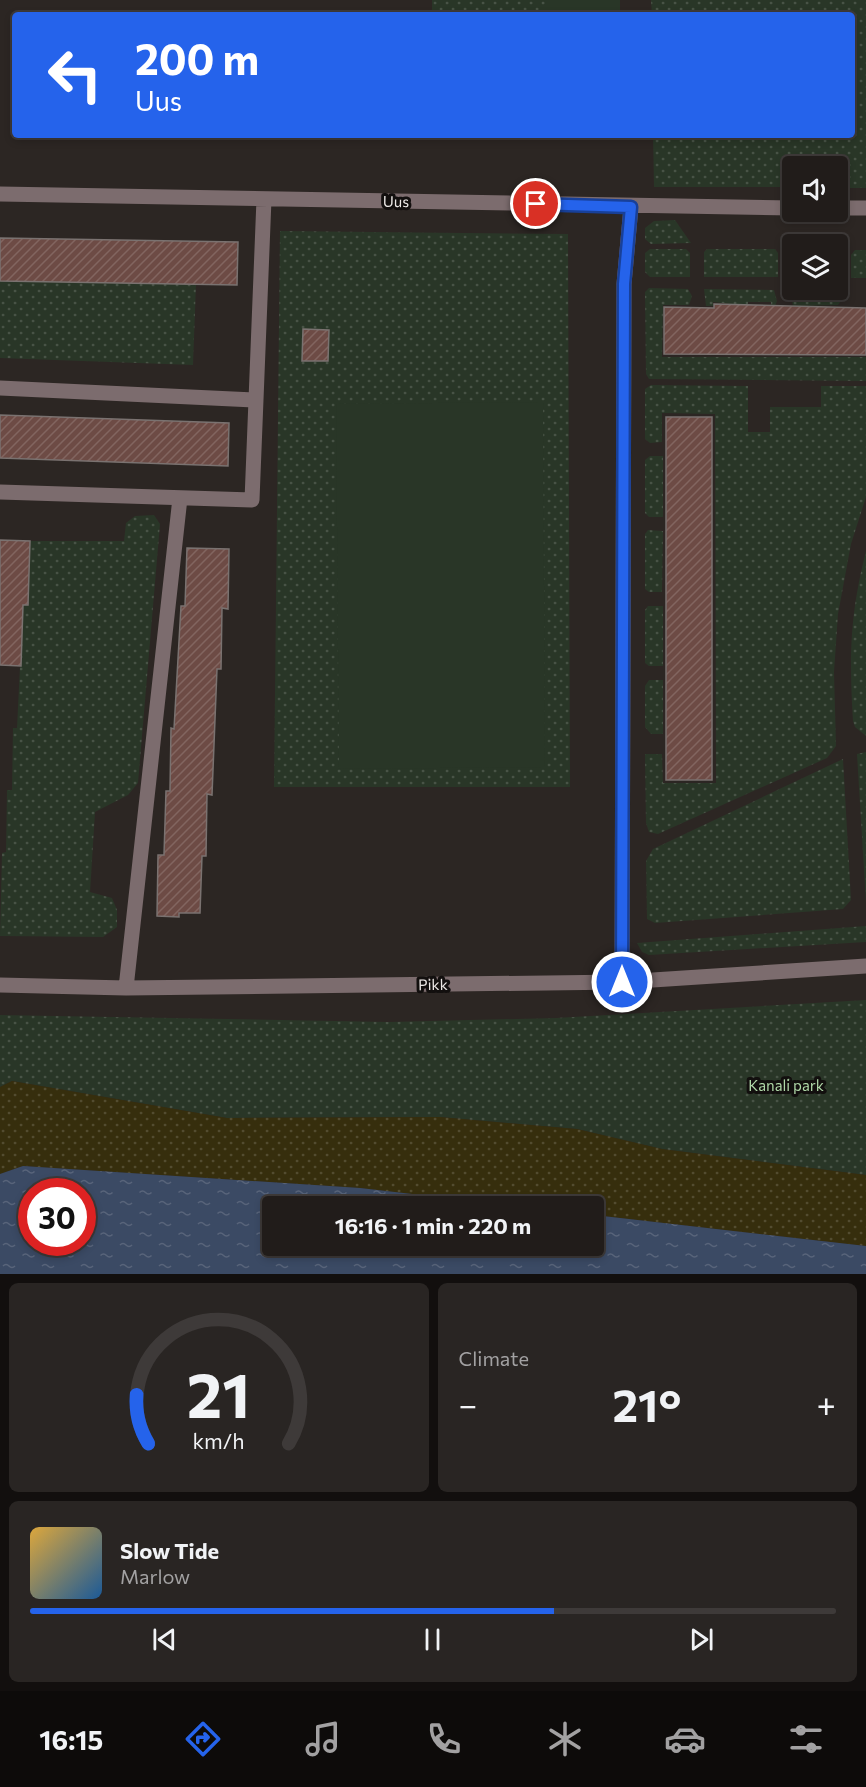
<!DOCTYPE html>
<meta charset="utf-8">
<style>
:root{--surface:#211c1a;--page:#292523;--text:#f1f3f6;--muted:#a2a1a2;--line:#3e3a39;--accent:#2563eb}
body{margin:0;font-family:Commissioner,sans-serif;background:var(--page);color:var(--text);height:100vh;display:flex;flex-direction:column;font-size:22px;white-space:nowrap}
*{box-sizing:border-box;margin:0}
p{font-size:20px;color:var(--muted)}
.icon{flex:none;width:33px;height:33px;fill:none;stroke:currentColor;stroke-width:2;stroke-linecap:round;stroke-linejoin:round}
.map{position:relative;height:1274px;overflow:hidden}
.panel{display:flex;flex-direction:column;gap:9px;padding:9px;background:#120f0e;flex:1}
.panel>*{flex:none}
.hud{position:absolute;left:12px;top:12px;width:843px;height:126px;border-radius:6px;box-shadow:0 3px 9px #0003,0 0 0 2px var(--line);background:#2563eb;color:#fff;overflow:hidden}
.tools{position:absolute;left:782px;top:156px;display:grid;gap:12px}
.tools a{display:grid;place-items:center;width:66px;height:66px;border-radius:6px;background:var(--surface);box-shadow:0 3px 9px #0003,0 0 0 2px var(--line);font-size:30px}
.speed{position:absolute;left:18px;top:1178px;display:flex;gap:12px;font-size:30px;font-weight:700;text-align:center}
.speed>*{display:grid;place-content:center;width:78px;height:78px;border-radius:50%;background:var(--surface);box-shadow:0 3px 9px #0003,0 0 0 2px var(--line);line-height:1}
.speed .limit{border:9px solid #d22;background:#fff;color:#111}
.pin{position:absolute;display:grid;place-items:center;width:51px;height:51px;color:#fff;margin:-26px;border:3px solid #fff;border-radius:50%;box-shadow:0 2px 6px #0007}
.me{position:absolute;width:66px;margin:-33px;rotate:0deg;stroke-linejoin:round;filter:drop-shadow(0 0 4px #0008)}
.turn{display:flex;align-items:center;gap:21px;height:126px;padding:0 24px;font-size:27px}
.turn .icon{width:78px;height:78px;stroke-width:2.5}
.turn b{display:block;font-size:42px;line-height:51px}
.big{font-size:45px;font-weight:700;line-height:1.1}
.panel .tile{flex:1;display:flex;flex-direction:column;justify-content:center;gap:9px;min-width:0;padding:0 21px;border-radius:9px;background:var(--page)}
.panel .dial{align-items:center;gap:0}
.dial svg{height:156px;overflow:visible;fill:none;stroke:var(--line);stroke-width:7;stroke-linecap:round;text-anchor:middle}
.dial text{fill:var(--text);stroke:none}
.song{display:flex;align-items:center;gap:18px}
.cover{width:72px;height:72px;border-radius:9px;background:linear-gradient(135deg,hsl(40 70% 55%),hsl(210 70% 35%))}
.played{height:6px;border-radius:3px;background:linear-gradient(90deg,var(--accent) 65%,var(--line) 65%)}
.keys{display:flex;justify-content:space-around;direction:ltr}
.heat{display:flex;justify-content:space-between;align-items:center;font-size:33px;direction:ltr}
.panel .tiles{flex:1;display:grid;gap:9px;grid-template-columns:1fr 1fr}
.tile:last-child{grid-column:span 2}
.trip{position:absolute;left:262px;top:1196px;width:342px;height:60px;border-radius:6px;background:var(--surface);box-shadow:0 3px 9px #0003,0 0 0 2px var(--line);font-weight:700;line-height:60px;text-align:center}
.tabs{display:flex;height:96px;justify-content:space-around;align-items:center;background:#0d0b0a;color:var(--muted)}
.tabs .icon{width:42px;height:42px}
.tabs .selected{color:var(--accent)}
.tabs b{font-size:27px;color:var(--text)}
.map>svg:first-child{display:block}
.grass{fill:url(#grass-dots)}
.sand{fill:url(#sand-dots)}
.pitch{fill:#293627}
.water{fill:url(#water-ripples);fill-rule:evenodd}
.building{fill:url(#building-hatch);stroke:#7a7270;stroke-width:1.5}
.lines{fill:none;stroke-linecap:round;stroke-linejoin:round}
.minor{stroke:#7c6c6e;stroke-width:15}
.route-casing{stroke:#184099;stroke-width:15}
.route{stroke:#2563eb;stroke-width:10}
.labels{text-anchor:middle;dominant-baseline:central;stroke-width:6;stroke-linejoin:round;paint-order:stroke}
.street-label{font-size:15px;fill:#ebe7e5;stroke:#120f0e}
.park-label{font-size:15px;fill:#b0d8a8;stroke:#120f0e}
</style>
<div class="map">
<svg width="866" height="1274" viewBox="0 0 866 1274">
<defs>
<pattern id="grass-dots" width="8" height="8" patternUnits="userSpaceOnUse" patternTransform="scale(1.5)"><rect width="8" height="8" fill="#293627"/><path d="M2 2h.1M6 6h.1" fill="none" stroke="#485346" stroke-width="1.8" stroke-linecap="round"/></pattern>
<pattern id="sand-dots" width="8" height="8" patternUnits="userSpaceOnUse" patternTransform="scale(1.5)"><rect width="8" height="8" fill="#362e0d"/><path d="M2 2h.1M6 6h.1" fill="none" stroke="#534c30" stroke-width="1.8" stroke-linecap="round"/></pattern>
<pattern id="water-ripples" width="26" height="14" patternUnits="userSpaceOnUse" patternTransform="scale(1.5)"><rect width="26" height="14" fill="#3b4a64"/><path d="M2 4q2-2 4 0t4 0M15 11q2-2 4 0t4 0" fill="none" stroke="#58647a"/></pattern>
<pattern id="building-hatch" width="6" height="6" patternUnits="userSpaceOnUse" patternTransform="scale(1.5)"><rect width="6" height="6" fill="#6d4b45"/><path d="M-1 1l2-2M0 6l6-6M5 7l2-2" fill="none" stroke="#826560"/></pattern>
</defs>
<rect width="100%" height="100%" fill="#2c2623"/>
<path class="grass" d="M432,0h114v15h-114z
M651,0h215v188h-29v-22h-45v21h-138l-1,-52h199v-120h-200z
M675,220l16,23 -40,1 -6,-5v-11l9,-7z
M280,231l288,3 2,553h-296z
M650,249h36l4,4v24h-40l-5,-5v-19z
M707,249h68l3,4v24h-74v-25z
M855,250h11v28h-15v-23z
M0,281l196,3 -3,81 -193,-7z
M649,288l39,1 4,7 -3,9h-26l-1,52h204v24l-217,-2 -3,-5 -1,-82z
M704,289l70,1 3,11 -2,5h-4v-4h-23v4l-35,-4v4h-7z
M790,290h47l4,11 -3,4 -45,1z
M651,385l97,1v46h22v-25h51v-21h45v111l-15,47 -13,70 -4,58 2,74 -9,12 -169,76 -9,-2 -3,-9 -1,-69h17l1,29h53l-1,-369 -53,-1v29l-12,1 -5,-4v-50z
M650,456h13v61h-14l-4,-4v-53z
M154,515l6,9 -22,259 -10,12 -33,17 -5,80 22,6 5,12v17l-14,10 -103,-1 2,-83 4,-1 1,-62h5l1,-62h4l6,-123h5l2,-64h94l2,-18 9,-7z
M648,530l15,1 -1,61h-13l-4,-3v-55z
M866,551v185l-11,-9 -2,-6c-4,-67 -3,-106 13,-170z
M648,606h15v60h-14l-4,-3v-53z
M649,680h14v54h-12l-6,-7v-41z
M866,752v151l-9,-149z
M843,759l8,141 -8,9 -188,14 -8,-4 -1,-58 7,-12z
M866,926v16l-217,13 -7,-3 -5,-9z
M866,1000v175l-204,-26 -85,-20 -137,-12 -213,1 -215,-37 -12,6v-72l389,7 167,-4z"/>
<path class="sand" d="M12,1081l215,37 213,-1 137,12 85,20 204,26v71l-272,-31v-9h-78l-156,-18 -337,-22 -23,8v-87z"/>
<path class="pitch" d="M546,0h74v15h-74z
M543,402l2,365 -206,2 -3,-365z"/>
<path class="water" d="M23,1166l337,22 156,18h-243v39h321v-30l272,31v28h-866v-100zM32,1191h50v51h-50z"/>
<path class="building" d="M0,238l238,4 -1,43 -237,-4z
M714,304l152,4v47l-202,-1v-47l50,1z
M303,329l26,1 -1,31h-26z
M0,415l229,8 -1,43 -228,-8z
M666,417h46v363h-46z
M0,540l30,1 -2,64h-5l-2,61 -21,-1z
M187,548l42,1 -1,60 -6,-1 -1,61h-4l-5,126 -5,-1 -1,62h-4l-2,57h-21v4l-22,-1 1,-61h6l2,-64h4l1,-63 3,1 7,-123h4z"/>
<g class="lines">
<path class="minor" d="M0,194l792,14
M837,208h29
M0,388l254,12
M0,492l252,8 12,-301
M622,982l2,-698 7,-77
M0,985l126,3 496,-6 244,-16
M126,988l54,-490"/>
</g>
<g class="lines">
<g class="route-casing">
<path id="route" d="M536,204l95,3 -7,77 -2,698"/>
</g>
<use href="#route" class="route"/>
</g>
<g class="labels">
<g class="street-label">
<text transform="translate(396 201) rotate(1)">Uus</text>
<text transform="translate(433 984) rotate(-1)">Pikk</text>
</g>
<g class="park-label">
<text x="786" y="1085">Kanali park</text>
</g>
</g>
</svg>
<div class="tools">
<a><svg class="icon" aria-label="sound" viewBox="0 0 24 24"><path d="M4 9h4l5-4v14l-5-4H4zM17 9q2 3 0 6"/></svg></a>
<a><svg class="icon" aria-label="layers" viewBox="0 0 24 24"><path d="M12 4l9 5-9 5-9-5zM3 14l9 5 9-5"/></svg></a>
</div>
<div class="speed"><div class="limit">30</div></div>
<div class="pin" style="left:536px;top:204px;background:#d93025"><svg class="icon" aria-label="arrive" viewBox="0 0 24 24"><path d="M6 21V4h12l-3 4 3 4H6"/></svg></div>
<svg class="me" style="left:622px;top:982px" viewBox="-20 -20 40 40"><circle r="17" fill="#2563eb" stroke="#fff" stroke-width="3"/><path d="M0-11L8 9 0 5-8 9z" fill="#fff"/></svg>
<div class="trip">16:16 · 1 min · 220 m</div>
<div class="hud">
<div class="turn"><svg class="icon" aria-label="left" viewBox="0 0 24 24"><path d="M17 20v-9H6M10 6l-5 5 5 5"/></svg><div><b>200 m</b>Uus</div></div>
</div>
</div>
<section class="panel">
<div class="tiles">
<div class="tile dial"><svg viewBox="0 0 100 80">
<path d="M14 69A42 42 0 1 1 86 69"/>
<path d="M14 69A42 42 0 0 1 8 44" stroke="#2563eb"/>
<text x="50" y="56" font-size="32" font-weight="700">21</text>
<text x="50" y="72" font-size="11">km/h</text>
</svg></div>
<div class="tile"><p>Climate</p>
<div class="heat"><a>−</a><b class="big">21°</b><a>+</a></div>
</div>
<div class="tile">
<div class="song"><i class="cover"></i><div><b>Slow Tide</b><p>Marlow</p></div></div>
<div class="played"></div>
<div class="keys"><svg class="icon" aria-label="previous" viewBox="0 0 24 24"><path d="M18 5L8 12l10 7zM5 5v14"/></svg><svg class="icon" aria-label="pause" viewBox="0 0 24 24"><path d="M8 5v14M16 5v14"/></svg><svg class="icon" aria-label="next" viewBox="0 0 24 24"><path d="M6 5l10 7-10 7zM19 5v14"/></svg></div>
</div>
</div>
</section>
<nav class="tabs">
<b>16:15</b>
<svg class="icon selected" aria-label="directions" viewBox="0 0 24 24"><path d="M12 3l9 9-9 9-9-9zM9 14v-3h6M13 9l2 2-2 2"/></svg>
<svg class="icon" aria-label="music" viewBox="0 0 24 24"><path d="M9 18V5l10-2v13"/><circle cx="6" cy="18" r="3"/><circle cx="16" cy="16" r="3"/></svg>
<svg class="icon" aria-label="phone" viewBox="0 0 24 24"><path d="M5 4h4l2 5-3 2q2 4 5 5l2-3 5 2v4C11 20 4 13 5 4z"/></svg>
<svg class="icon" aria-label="climate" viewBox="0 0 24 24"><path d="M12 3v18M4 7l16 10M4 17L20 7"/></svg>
<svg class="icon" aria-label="car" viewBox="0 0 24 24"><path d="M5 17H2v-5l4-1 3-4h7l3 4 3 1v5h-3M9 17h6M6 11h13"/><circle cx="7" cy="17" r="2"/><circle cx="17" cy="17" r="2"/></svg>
<svg class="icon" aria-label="filters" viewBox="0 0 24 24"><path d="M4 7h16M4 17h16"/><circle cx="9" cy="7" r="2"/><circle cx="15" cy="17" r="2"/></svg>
</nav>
